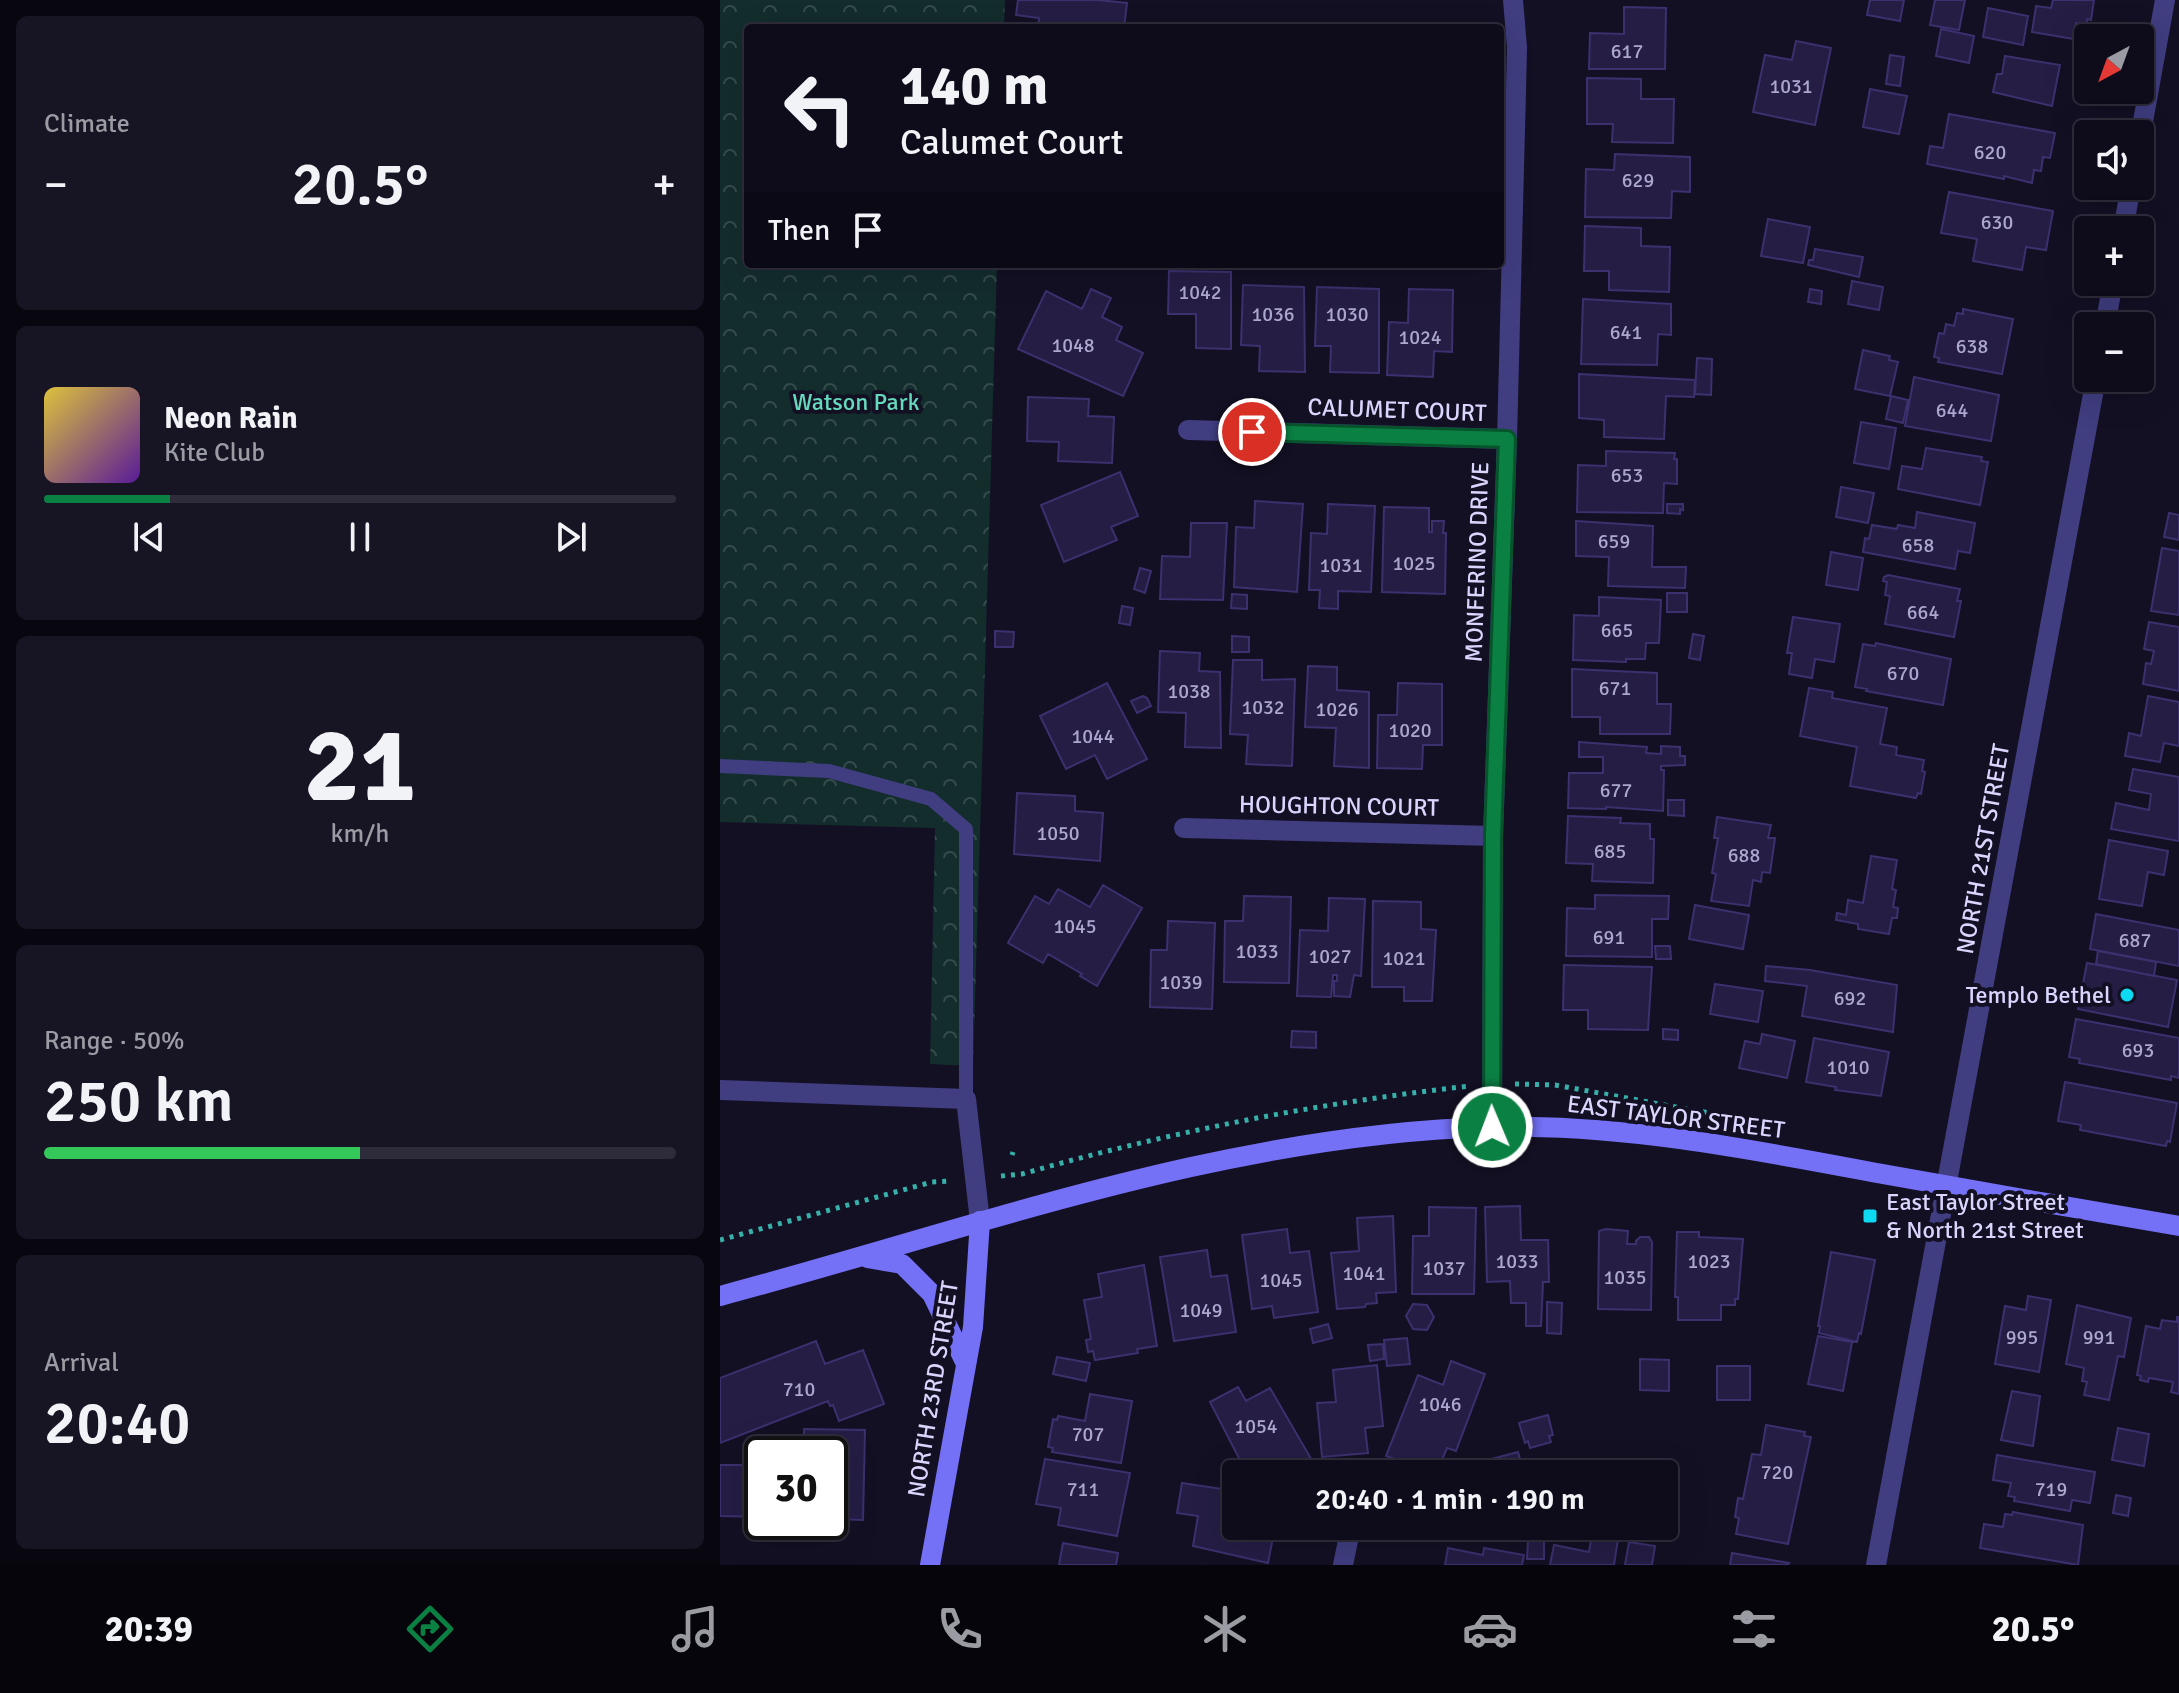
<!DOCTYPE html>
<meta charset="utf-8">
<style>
:root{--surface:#0e0c1b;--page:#171524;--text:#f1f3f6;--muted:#9b9ba3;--line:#2e2c3a;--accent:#0b8043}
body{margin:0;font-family:Signika,sans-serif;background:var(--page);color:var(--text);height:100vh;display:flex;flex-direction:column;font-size:30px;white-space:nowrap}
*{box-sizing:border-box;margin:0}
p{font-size:26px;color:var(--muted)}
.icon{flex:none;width:44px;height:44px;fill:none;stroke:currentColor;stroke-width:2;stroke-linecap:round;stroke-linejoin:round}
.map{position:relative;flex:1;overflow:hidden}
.sheet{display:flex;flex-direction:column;gap:16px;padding:16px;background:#08070f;width:720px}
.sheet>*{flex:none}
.banner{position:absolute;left:24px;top:24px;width:760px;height:244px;border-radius:8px;box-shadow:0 8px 32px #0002,0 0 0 2px var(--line);background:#0e0c1b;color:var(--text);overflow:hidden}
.needle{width:52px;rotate:221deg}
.fabs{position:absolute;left:1354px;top:24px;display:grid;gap:16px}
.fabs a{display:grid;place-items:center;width:80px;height:80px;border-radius:8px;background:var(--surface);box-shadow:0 8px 32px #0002,0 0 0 2px var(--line);font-size:40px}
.speed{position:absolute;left:24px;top:1436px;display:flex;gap:16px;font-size:40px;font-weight:700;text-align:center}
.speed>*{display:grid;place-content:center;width:104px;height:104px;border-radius:50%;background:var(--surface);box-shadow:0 8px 32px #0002,0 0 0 2px var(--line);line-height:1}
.speed .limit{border:4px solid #111;border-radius:12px;background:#fff;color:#111}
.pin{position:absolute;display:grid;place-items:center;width:68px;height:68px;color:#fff;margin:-34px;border:4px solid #fff;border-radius:50%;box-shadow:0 2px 8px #0007}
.me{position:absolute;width:88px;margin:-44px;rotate:359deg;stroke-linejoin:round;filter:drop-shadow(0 0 6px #0008)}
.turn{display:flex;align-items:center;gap:28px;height:168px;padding:0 24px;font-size:36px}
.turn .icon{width:104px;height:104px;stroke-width:2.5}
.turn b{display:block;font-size:56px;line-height:68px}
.then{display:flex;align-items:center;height:76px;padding:0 24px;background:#0003;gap:16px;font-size:30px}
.big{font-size:60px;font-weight:600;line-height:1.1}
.sheet .card{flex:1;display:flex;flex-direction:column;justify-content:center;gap:12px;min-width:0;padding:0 28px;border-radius:12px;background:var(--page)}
.sheet .dial{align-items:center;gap:0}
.dial b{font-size:104px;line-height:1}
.song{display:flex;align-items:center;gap:24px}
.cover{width:96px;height:96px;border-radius:12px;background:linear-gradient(135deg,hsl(50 70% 55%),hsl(270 70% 35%))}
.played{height:8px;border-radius:4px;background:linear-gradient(90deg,var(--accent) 20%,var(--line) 20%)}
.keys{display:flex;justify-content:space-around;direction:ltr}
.heat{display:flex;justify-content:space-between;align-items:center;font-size:44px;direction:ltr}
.charge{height:12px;border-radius:6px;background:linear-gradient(90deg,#34c759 50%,var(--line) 0)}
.trip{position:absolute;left:502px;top:1460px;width:456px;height:80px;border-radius:8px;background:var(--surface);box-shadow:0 8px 32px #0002,0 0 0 2px var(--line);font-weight:600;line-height:80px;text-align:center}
.dock{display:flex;height:128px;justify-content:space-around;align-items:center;background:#06050b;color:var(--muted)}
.dock .icon{width:56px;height:56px}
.dock .on{color:var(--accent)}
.dock b{font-size:36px;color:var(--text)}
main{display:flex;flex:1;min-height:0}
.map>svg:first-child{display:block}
.park{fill:url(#park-crowns)}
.building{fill:#251d44;stroke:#3c306e;stroke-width:2}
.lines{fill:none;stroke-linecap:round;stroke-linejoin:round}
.path{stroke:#36b0a8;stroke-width:5;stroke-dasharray:4 6;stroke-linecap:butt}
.lane{stroke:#403d80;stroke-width:14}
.street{stroke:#403d80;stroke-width:20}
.secondary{stroke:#7471f7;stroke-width:20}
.route-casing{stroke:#07532c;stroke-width:20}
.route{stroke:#0b8043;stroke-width:14}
.poi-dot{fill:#0ddaf0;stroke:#131024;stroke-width:3}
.labels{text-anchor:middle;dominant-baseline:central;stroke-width:8;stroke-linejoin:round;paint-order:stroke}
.number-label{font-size:20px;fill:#aca7cf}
.park-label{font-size:24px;fill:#64d9bc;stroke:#131024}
.street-label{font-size:24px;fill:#d9d5fd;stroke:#131024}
.poi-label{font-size:24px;fill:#d9d5fd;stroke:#131024;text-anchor:end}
</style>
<main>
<section class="sheet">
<div class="card"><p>Climate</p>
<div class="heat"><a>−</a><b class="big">20.5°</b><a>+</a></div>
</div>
<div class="card">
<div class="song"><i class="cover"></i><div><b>Neon Rain</b><p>Kite Club</p></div></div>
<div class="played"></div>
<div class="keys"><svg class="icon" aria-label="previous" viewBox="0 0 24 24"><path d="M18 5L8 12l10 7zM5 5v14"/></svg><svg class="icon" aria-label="pause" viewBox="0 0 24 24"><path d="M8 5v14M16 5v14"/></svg><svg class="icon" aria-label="next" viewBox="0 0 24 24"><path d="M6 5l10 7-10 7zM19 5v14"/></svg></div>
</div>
<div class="card dial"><b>21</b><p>km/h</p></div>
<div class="card"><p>Range · 50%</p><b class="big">250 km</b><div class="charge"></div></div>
<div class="card"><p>Arrival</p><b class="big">20:40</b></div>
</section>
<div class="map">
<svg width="1459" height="1565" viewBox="0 0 1459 1565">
<defs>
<pattern id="park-crowns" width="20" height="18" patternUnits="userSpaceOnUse" patternTransform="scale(2)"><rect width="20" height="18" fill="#132d2c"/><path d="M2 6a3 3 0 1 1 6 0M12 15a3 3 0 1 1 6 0" fill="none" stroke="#354b4c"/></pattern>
</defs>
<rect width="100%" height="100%" fill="#131024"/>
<path class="park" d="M0,0h285l-1,28h-256v236h249l-24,802 -43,-2 5,-236 -215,-6z"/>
<path class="building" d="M298,0h80l29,3 -3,25h-86l1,-10 -23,-3z
M1150,0h34l-4,21 -33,-6z
M1215,0h30l-6,30 -29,-5z
M1333,0h41l-3,20 -4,-1 -1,6 -10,-2 -2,16 -42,-7 4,-26 15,2z
M904,7l42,1 -1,61h-76l1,-36 34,1z
M1268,8l40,8 -5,29 -40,-8z
M1221,29l33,7 -5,27 -33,-7z
M1076,41l35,7 -16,77 -62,-13 12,-57 27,5z
M1170,55l14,2 -4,29 -14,-2z
M1285,56l55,9 -8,41 -59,-14 4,-18h5z
M867,78l54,1v20h33l-1,44 -61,-1 1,-18h-26z
M1150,89l37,7 -8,38 -36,-7z
M1229,114l106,19 -5,25 -7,-1 -2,14 -7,-1 -2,13 -28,-7v3l-77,-15 3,-18 13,2z
M895,154l75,3v35l-18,-1 -1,27 -86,-1 1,-48 28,1z
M1229,192l104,19 -7,39 -20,-3 -4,23 -49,-9 4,-22 -36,-6z
M1048,219l42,8 -7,36 -42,-7z
M865,226l56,2v18l29,1 -1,45 -60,-2v-19h-25z
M1095,249l48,8 -4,20 -51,-12 1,-5h4z
M449,271l62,1v77l-35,-1v-34h-28z
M1132,281l31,6 -4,23 -31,-6z
M523,285l61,2 1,85 -46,-1 1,-25 -19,-1z
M597,287l62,2v84l-49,-1 1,-26h-16z
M371,289l20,9 -9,19 20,10 -6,13 27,13 -20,43 -105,-47 28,-58 36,18z
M689,289l44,1 -1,62 -18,-1 -1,26 -46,-2 2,-53 19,1z
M1090,289l12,2 -1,13 -13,-2z
M863,299l88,5v31l-13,-1 -1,31 -76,-1z
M1243,309l50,10 -11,55 -64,-12 1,-4 -5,-1 5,-24 5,1 2,-10 8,2 3,-13 6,1z
M1143,350l27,6 -1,4 9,2 -8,34 -35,-7z
M977,358l15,1 -1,36 -16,-1z
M859,374l116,6 -1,17 -28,-1 -2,43 -60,-2v-17l-25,-2z
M1194,377l85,18 -8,46 -86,-15z
M1171,396l17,4 -5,23 -17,-4z
M308,397l61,2 -1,17 26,1 -2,46 -54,-2 1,-19 -32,-1z
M1141,422l35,6 -7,41 -35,-6z
M1206,448l56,9 -1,4 7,1 -8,43 -82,-16 4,-23 20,3z
M886,451l69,2 -1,6h3v25l-13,-1 -1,30 -86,-1 1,-47 28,1z
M400,472l18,44 -27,11 6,13 -53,22 -23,-57z
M1121,487l33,6 -6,30 -32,-6z
M535,501l48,3 -6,88 -63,-5 2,-60 18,1z
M608,504l47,2 -4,86 -33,-1v18l-19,-1 1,-18h-11l2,-57 16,1z
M947,504h16v6l-3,-1v5l-13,-1z
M664,507l45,1v24h3v-11h12l-1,12h3l-1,61 -63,-2z
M1197,512l58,11 -5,30 -12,-2 -3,18 -92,-17 2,-14 4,1 3,-14 25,4 1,-4 17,3z
M1449,513l10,2v25l-15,-3z
M856,521l77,5 -1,41h34l-1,21 -77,-2 1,-29 -33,-1z
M471,523h36l-4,77 -63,-1 2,-43 28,1z
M1442,548l17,3v64l-28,-4z
M1111,552l32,6 -5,32 -32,-5z
M420,568l11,3 -6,22 -11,-4z
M1168,575l72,14 -3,12h4l-7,36 -69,-13 5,-28 -5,-1 2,-13 -4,-1 1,-4z
M947,593h20v19h-20z
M512,594l15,1v14l-16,-1z
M879,597l62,3 -2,43h-13l-1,16h-19v3l-53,-2 1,-45 25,1z
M402,606l11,2 -3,17 -11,-2z
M1073,617l47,7 -6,38 -19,-3 -3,19 -23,-4 3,-21h-5z
M1429,622l30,5v64l-36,-7 3,-21 5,1 3,-13 -10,-2z
M275,631l19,1 -1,15h-18z
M973,634l11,2 -4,24 -11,-2z
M512,636l17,1v15h-17z
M1156,643l75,16 -8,46 -77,-14 1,-2 -12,-2 8,-43 12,2z
M440,651l40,2 -1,18 21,1 1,76 -36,-1 1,-34 -28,-1z
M513,660h29v20l33,-1 -3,87 -46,-2 2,-29 -18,-1z
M588,666l29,1v23l32,2v76l-35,-2 2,-38 -31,-1z
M852,669l85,4v31h14l-1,30h-70v-17h-28z
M387,683l40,76 -40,20 -12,-24 -29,14 -26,-53z
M678,683l44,1v61h-19l-1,24 -45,-1 1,-53h19z
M1089,688l24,4 -1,6 55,10 -7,36 17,3 -1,8 28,5 -2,11 3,1 -4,22 -3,-1 -2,5 -66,-12 7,-39 -57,-11z
M423,696l4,2 4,8 -14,7 -6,-12z
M1428,696l31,6v44l-15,-3 -4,19 -35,-6 4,-23 12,3z
M859,742l68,5 -1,6 15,1v-8l19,1v9h5v9l-24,1v4h3l-1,41 -57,-4v2l-38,-1 1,-35h34v-16h-24z
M1413,769l46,8v64l-68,-12 5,-26 33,7 2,-16 -22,-4z
M297,793l58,3v15l28,2 -3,48 -86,-7z
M948,800h16v16l-16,-1z
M848,816l53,2 -1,5 30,1v15h4l-1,44 -61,-2 1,-17 -27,-1z
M997,817l54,8 -3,13h7l-5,35 -8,-1 -1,10 -8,-2 -4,26 -38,-5 5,-27 -4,-1 6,-35h-4z
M1389,840l59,11 -4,24 -16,-3 -6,34 -43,-7z
M1151,856l26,4 -5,29 4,1 -3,17 5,1 -1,10h-5l-3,16 -31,-5v-5l-22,-4 1,-7 9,2 2,-15 15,3z
M383,885l39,23 -45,78 -17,-10 2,-2 -34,-20 -5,9 -35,-20 27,-47 14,8 9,-15 32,18z
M875,895l74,1 -1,23h-16v38l-86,-1 1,-48 28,1z
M524,896l47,1 -2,86 -65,-1 1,-61h18z
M609,898l36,1 -4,77 -7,-1 -4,22 -16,-1v-15h3v-6h-4l-2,22 -34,-1 3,-66 28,1z
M653,901l48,1v27l15,1 -4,71h-28v-14h-32z
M975,905l54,10 -6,34 -54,-10z
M1376,914l83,16v36l-89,-17z
M448,921l47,2 -3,86 -62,-2 1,-57h16z
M935,946h15l1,13h-15z
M1378,951l58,11 -2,14 -58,-12z
M1367,963l90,17 -9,47 -90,-18z
M844,965l88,2 -4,63 -60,-1v-19h-25z
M1046,966l44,4 87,15 -4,47 -91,-16 5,-30 -42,-5z
M995,984l48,7 -5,31 -48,-8z
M1356,1019l103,19v40l-8,-2v4l-92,-17 1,-4 -11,-2z
M943,1029l15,1v10l-15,-1z
M572,1031l24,1v16l-25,-1z
M1042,1034l33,7 -8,37 -48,-10 6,-27 15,3z
M1094,1038l75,14 -8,44 -46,-6 1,-3 -30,-5z
M1345,1082l112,21 -7,39 -3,-1 -1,5 -86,-16 1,-5 -23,-4z
M800,1206l1,34h27l1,42h-6l-2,44h-15v-23h-15l-1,-22 -23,1 -2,-75z
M709,1207l47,1 -2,86h-62l1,-58h16z
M673,1216l3,76 -20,1 1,10 -11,1 -1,3 -28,2 -6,-56 28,-2 -2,-33z
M567,1229l3,24 19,-2 9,61 -44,6 -2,-12 -20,3 -10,-74z
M886,1229l22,2 -1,13h9v-3l4,-4h9l3,5 -1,68 -53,-1 1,-78z
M957,1232h22v5l44,2 -5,60h-3v6h-14v15h-43v-23h-3z
M487,1250l4,27 16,-2 9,57 -62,9 -14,-84z
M1111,1252l44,8 -14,74 -2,-1 -2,9 -38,-9 1,-7h-2z
M424,1265l13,81 -20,3 1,4 -43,7 -2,-9 -5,1 -2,-12 5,-1 -7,-39 18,-3 -4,-23z
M1308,1296l23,4 -12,72 -44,-8 10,-58 21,4z
M827,1302l15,1 -1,31 -14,-1z
M693,1304l14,1 7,12 -7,13 -14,-1 -7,-13z
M1357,1305l54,13 -7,39 -6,-1 -9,44 -25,-5 3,-13 -5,-1 2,-13 -18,-4z
M1457,1317h2v77l-8,-2 2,-10 -24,-4 -1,4 -8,-2 1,-4 -4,-1 9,-49 14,3 2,-9 15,2z
M608,1324l4,14 -19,5 -3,-14z
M1098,1336l34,6 -9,49 -35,-7z
M687,1338l3,26 -23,2 -3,-26z
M96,1341l9,23 38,-14 21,54 -45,17 -6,-16 -3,1 -2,-5 -108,42v-65z
M663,1344l1,15 -14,2 -2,-16z
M337,1357l33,6 -4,18 -33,-7z
M920,1359l29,1v31l-29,-1z
M731,1361l34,13 -29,77 -9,-3 -11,26 -50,-18 32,-81 25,10z
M657,1365l6,61 -18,2 3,25 -46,4 -5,-54 19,-1 -3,-32z
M997,1366h33v34h-33z
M518,1387l8,14 24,-13 43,74 -22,12h-26l-8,-13 -13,7 -34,-66z
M1292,1391l28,5 -7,50 -32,-6z
M370,1394l42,7 -11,62 -69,-11 1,-4 -5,-1 5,-28 4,1 1,-4 27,5z
M828,1415l5,20 -4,1 2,6 -21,6 -2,-7 -3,2 -6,-20z
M1046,1425l39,7 -1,4 7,1 -23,107 -52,-10 3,-16 -4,-1 3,-19 5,1 9,-45 9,1z
M1398,1428l31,6 -5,32 -32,-6z
M84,1429l61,1 -2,90 -33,-1v-65h-26z
M798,1452l6,22h-64l-2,-6z
M1277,1455l98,17 -5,31 -18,-3 -2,11 -56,-10 1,-4 -7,-1 3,-13 -18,-3z
M325,1459l85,14 -13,63 -59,-11 3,-17 -25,-4z
M0,1465h42v52l-42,-1z
M462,1483l54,8v35l39,1 -7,36 -75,-17 5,-30 -21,-3z
M1396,1495l15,3 -3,18 -15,-3z
M1293,1512l70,13 -5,40 -98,-17 4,-24 19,3 2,-13 7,1z
M728,1526h38l-35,10z
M880,1533l18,6 -4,26h-64l4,-20 35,7 3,-18z
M808,1540h16v19h-17z
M909,1542l26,4 -3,19h-27z
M343,1543l55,10 -2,12h-57z
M728,1548l35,7 1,-7 40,7 -2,10h-77z
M1012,1553l57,10 -1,2h-58z"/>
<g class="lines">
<path class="path" d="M795,1084l40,1 187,34
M292,1155l1,-3
M281,1176l21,-2c147,-42 295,-71 448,-88
M0,1240l212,-58 19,-1"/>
<path class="lane" d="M0,766l109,5 102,28 35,30v270"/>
<path class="street" d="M1420,138l25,-138
M1403,230l8,-44
M1385,326l8,-44
M468,430l319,9
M464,828l309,8
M0,1090l246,9 14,122
M772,1127l1,-291 14,-397 9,-349 1,-43 -4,-47
M623,1565l8,-39
M1156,1565l220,-1187"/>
<path class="secondary" d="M147,1258l35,6 30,30 34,70
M0,1296c255,-68 505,-162 772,-169 130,-3 258,22 385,46 101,18 201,36 302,53
M210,1565l43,-238 7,-106"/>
</g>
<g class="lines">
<g class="route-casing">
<path id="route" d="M532,432l255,7 -14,397 -1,291"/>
</g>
<use href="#route" class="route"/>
</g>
<g class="poi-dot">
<circle cx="1407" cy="995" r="8"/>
<rect x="1142" y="1208" width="16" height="16" rx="4"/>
</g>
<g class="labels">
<g class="number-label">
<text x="907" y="51">617</text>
<text x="1071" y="86">1031</text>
<text x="1270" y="152">620</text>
<text x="918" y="180">629</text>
<text x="1277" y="222">630</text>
<text x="480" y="292">1042</text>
<text x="553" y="314">1036</text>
<text x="627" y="314">1030</text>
<text x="906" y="332">641</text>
<text x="700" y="337">1024</text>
<text x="353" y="345">1048</text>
<text x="1252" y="346">638</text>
<text x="1232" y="410">644</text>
<text x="907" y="475">653</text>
<text x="894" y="541">659</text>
<text x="1198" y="545">658</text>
<text x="694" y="563">1025</text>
<text x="621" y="565">1031</text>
<text x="1203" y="612">664</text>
<text x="897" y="630">665</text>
<text x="1183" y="673">670</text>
<text x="895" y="688">671</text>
<text x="469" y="691">1038</text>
<text x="543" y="707">1032</text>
<text x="617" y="709">1026</text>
<text x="690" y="730">1020</text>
<text x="373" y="736">1044</text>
<text x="896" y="790">677</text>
<text x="338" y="833">1050</text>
<text x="890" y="851">685</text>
<text x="1024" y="855">688</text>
<text x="355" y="926">1045</text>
<text x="889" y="937">691</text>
<text x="1415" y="940">687</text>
<text x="537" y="951">1033</text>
<text x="610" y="956">1027</text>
<text x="684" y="958">1021</text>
<text x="461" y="982">1039</text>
<text x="1130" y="998">692</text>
<text x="1418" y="1050">693</text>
<text x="1128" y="1067">1010</text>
<text x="797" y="1261">1033</text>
<text x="989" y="1261">1023</text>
<text x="724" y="1268">1037</text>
<text x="644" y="1273">1041</text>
<text x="905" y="1277">1035</text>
<text x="561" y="1280">1045</text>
<text x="481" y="1310">1049</text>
<text x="1302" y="1337">995</text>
<text x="1379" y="1337">991</text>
<text x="79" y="1389">710</text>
<text x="720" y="1404">1046</text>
<text x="536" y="1426">1054</text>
<text x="368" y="1434">707</text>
<text x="1057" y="1472">720</text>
<text x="363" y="1489">711</text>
<text x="1331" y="1489">719</text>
</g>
<g class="park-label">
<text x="136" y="402">Watson Park</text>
</g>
<g class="street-label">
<text transform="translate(677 410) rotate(2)">CALUMET COURT</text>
<text transform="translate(757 562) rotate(-88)">MONFERINO DRIVE</text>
<text transform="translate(619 806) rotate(1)">HOUGHTON COURT</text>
<text transform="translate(1263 849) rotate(-80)">NORTH 21ST STREET</text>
<text transform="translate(956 1117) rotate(7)">EAST TAYLOR STREET</text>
<text transform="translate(213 1389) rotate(-81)">NORTH 23RD STREET</text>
</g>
<g class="poi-label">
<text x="1391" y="995">Templo Bethel</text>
<text x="1166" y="1202" text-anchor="start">East Taylor Street<tspan x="1166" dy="28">&amp; North 21st Street</tspan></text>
</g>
</g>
</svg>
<div class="fabs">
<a><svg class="needle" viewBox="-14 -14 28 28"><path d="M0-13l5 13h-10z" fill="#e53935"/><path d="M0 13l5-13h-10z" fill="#9b9ba3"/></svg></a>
<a><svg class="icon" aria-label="sound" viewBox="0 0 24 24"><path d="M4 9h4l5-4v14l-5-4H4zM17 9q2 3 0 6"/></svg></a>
<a>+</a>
<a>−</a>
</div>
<div class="speed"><div class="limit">30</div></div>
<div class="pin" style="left:532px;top:432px;background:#d93025"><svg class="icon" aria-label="arrive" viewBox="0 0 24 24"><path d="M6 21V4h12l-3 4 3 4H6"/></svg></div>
<svg class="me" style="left:772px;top:1127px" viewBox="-20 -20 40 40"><circle r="17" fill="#0b8043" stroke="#fff" stroke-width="3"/><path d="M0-11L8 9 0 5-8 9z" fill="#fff"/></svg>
<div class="trip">20:40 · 1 min · 190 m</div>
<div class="banner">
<div class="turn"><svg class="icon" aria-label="left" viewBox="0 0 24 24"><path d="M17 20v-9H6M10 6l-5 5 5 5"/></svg><div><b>140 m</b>Calumet Court</div></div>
<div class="then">Then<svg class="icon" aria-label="arrive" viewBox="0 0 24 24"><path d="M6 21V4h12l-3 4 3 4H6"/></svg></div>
</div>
</div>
</main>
<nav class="dock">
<b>20:39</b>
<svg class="icon on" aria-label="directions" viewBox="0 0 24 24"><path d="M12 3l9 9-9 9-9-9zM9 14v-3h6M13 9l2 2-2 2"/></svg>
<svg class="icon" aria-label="music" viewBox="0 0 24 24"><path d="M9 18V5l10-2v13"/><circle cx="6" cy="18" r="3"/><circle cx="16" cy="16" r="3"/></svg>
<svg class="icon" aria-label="phone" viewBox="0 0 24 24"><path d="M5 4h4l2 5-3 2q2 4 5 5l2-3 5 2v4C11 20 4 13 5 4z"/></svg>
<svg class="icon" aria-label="climate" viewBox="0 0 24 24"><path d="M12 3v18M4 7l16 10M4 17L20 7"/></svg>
<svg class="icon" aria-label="car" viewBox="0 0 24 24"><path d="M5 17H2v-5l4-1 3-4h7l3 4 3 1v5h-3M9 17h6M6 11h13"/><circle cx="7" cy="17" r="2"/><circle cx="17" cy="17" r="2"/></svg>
<svg class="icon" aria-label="filters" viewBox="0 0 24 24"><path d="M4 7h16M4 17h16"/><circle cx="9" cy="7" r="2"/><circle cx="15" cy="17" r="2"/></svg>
<b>20.5°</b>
</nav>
